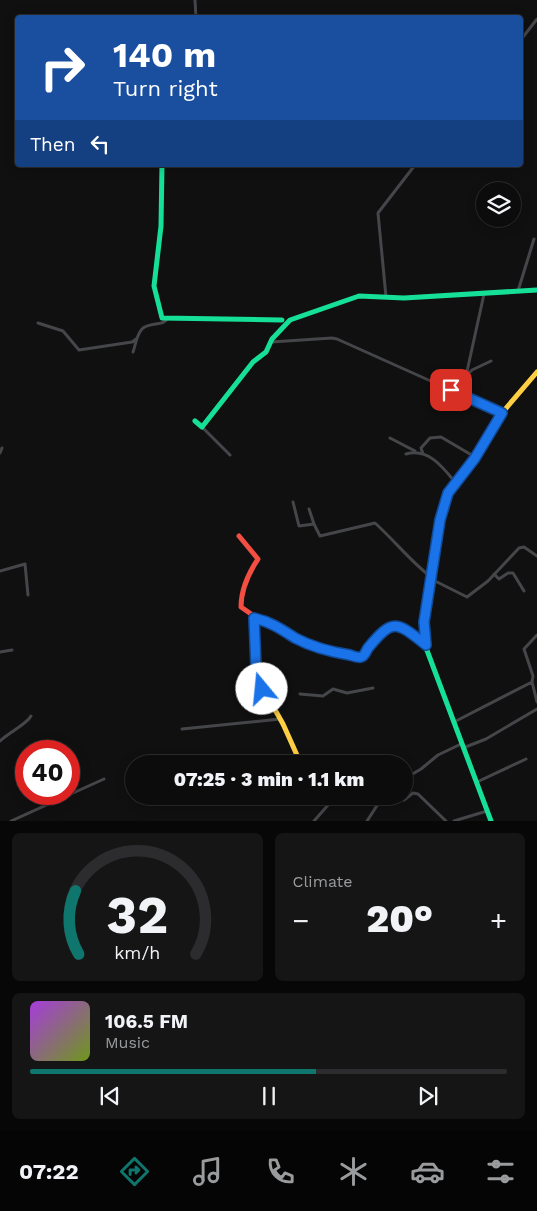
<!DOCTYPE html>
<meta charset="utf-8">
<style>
:root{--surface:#0c0c0d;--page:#151516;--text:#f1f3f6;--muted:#9a9b9d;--line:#2c2c2e;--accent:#0f766e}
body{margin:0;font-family:"Work Sans",sans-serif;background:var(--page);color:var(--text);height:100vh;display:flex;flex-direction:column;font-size:19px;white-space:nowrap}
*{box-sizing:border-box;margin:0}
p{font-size:16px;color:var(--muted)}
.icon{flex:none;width:28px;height:28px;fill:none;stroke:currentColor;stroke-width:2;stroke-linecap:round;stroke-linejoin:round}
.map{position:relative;height:821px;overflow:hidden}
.drawer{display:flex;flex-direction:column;gap:12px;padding:12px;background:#070707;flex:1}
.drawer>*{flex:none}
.top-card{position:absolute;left:15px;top:15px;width:508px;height:152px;border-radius:5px;box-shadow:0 2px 12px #0003,0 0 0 1px var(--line);background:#1a4fa0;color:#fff;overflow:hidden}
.fabs{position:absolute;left:476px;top:182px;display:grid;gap:10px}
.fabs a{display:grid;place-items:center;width:45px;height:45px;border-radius:50%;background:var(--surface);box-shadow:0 2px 12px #0003,0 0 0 1px var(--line);font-size:25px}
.speed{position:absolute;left:15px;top:740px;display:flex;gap:10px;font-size:25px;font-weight:700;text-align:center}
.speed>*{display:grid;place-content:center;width:65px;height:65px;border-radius:50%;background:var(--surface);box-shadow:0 2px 12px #0003,0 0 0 1px var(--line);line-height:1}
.speed .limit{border:8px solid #d22;background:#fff;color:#111}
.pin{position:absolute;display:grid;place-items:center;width:42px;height:42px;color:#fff;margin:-21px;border-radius:10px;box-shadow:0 2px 8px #0006}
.me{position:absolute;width:55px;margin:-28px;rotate:343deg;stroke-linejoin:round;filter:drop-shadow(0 0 4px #0008)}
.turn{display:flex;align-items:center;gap:18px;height:105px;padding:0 15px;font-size:22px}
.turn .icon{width:65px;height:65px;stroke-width:2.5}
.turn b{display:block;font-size:35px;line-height:42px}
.then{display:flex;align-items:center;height:48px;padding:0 15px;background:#0003;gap:10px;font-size:19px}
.big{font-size:38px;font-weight:800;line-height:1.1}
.drawer .card{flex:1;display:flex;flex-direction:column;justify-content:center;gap:8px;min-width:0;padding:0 18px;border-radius:8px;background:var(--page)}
.drawer .dial{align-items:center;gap:0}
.dial svg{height:130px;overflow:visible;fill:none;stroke:var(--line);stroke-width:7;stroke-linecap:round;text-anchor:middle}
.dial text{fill:var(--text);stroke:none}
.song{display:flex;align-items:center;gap:15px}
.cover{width:60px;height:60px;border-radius:8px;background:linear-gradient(135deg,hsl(280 70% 55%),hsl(80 70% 35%))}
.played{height:5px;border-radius:2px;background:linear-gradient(90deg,var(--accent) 60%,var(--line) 60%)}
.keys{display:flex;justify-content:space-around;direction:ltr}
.heat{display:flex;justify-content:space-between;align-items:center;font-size:28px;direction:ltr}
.drawer .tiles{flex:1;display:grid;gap:12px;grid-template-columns:1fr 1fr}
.card:last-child{grid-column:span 2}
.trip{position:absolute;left:125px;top:755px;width:288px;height:50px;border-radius:25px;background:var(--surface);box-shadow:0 2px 12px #0003,0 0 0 1px var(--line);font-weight:800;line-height:50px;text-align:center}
.tabs{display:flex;height:80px;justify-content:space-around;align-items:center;background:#050505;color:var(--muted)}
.tabs .icon{width:35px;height:35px}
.tabs .current{color:var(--accent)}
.tabs b{font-size:22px;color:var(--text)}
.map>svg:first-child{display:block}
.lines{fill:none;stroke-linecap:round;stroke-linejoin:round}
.street{stroke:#454649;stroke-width:3}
.fast{stroke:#16e098;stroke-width:5}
.slow{stroke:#ffcf43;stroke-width:5}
.jam{stroke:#f24e42;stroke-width:5}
.route-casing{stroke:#114b97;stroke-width:12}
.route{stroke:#1a73e8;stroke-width:9}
</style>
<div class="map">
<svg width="537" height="821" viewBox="0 0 537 821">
<rect width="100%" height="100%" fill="#101011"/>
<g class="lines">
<path class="street" d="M195,0l1,18
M520,41l17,-22
M518,291l16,-52
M484,294l-18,82 6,-6 19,-9
M386,297l-8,-84 37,-48
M38,323l25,8 16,19 53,-8 4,-3
M271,342l61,-4 5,1 165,74
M133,352c3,-8 3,-16 9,-23 7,-7 22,-3 25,-10
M202,427l28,28
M390,438l25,13
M0,453l2,-5
M406,454c22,-6 36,12 49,28
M423,454l-2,-6 9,-10 11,-1 34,20
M293,502l6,24 15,-2 6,12 55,-13c20,18 35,38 56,54
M309,509l5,15
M0,571l25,-7 3,31
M494,574l5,5 9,-6h5l11,18
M431,579l36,18 21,-16 31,-33 5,-1 13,9
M254,618l15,3 25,16 26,12 38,8 7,-3 15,-21 9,-6 9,-1 9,4 18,14
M0,652l12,-2
M532,682l5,20
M300,694l23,2 10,-7 14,4 26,-5
M454,722l78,-40 1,-6 -9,-27 13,-14
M182,729l98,-10
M0,741c8,-8 27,-17 31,-25
M463,748l23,-9 51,-30
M286,764l13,-4
M404,779l17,-10 17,-14 23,-11
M477,782l49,-23
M354,796l24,8 8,-8
M396,796l8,4 9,-7 5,1 28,27
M178,803l17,-7
M11,821l93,-42
M314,821l22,-25
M367,821l11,-17
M454,821l33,-10"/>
<path class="fast" d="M162,165l-1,61 -7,60 8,32 120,2
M195,421l7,6 51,-65 13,-10 6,-13 18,-19 69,-24 45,2 133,-8
M477,455c-8,13 -21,24 -28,37 -14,24 -25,124 -24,153l66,176"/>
<path class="slow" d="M477,455l25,-42 35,-41
M255,647c0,36 12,47 28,77 6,13 12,27 18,40"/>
<path class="jam" d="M239,536l19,23c-10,15 -17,30 -17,48l13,9 1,31"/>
</g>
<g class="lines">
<g class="route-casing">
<path id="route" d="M262,689l-6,-22 -2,-49c17,4 27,11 41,20 17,9 36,14 55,17 3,1 8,3 11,2 4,-1 5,-6 7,-9 25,-30 28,-27 58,-3l-2,-23 16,-102 8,-27 27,-35 27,-45 -51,-23"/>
</g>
<use href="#route" class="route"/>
</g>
</svg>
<div class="fabs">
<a><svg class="icon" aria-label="layers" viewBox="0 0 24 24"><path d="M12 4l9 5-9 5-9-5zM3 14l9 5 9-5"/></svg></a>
</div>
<div class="speed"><div class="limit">40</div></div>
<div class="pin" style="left:451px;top:390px;background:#d93025"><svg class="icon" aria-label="arrive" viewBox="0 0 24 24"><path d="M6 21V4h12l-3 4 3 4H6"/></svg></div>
<svg class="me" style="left:262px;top:689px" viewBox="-20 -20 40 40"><circle r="19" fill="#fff"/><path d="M0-13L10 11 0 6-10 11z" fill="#1a73e8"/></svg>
<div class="trip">07:25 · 3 min · 1.1 km</div>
<div class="top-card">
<div class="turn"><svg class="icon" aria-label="right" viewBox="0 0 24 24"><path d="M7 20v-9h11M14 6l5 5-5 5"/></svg><div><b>140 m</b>Turn right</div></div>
<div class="then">Then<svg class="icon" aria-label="left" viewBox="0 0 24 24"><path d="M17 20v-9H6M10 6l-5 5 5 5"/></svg></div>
</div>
</div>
<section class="drawer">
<div class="tiles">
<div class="card dial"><svg viewBox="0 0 100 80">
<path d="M14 69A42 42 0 1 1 86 69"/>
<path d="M14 69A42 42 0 0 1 12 30" stroke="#0f766e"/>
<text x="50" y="56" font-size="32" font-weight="700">32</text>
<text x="50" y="72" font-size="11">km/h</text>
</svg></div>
<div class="card"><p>Climate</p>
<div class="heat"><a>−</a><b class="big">20°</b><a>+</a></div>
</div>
<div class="card">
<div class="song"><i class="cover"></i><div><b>106.5 FM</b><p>Music</p></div></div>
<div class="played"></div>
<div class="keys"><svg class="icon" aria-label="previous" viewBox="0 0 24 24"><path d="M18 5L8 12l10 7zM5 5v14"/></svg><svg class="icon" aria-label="pause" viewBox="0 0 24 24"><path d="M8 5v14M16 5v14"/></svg><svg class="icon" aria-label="next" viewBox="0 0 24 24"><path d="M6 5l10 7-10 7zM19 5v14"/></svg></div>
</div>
</div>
</section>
<nav class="tabs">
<b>07:22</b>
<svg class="icon current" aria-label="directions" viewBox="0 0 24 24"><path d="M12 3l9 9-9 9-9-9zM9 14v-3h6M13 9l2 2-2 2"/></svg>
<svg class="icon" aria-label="music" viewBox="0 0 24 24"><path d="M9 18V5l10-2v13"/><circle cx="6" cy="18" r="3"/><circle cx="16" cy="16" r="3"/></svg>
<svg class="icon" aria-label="phone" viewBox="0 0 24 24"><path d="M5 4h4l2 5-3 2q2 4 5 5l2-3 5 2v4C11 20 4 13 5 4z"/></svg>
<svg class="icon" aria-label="climate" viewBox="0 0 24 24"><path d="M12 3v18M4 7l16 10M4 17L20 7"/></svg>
<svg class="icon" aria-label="car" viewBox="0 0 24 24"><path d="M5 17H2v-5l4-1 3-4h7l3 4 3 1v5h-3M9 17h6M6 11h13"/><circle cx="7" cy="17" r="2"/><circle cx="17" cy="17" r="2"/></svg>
<svg class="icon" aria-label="filters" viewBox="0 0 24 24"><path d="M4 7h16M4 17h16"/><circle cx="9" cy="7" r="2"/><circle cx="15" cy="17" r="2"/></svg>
</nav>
